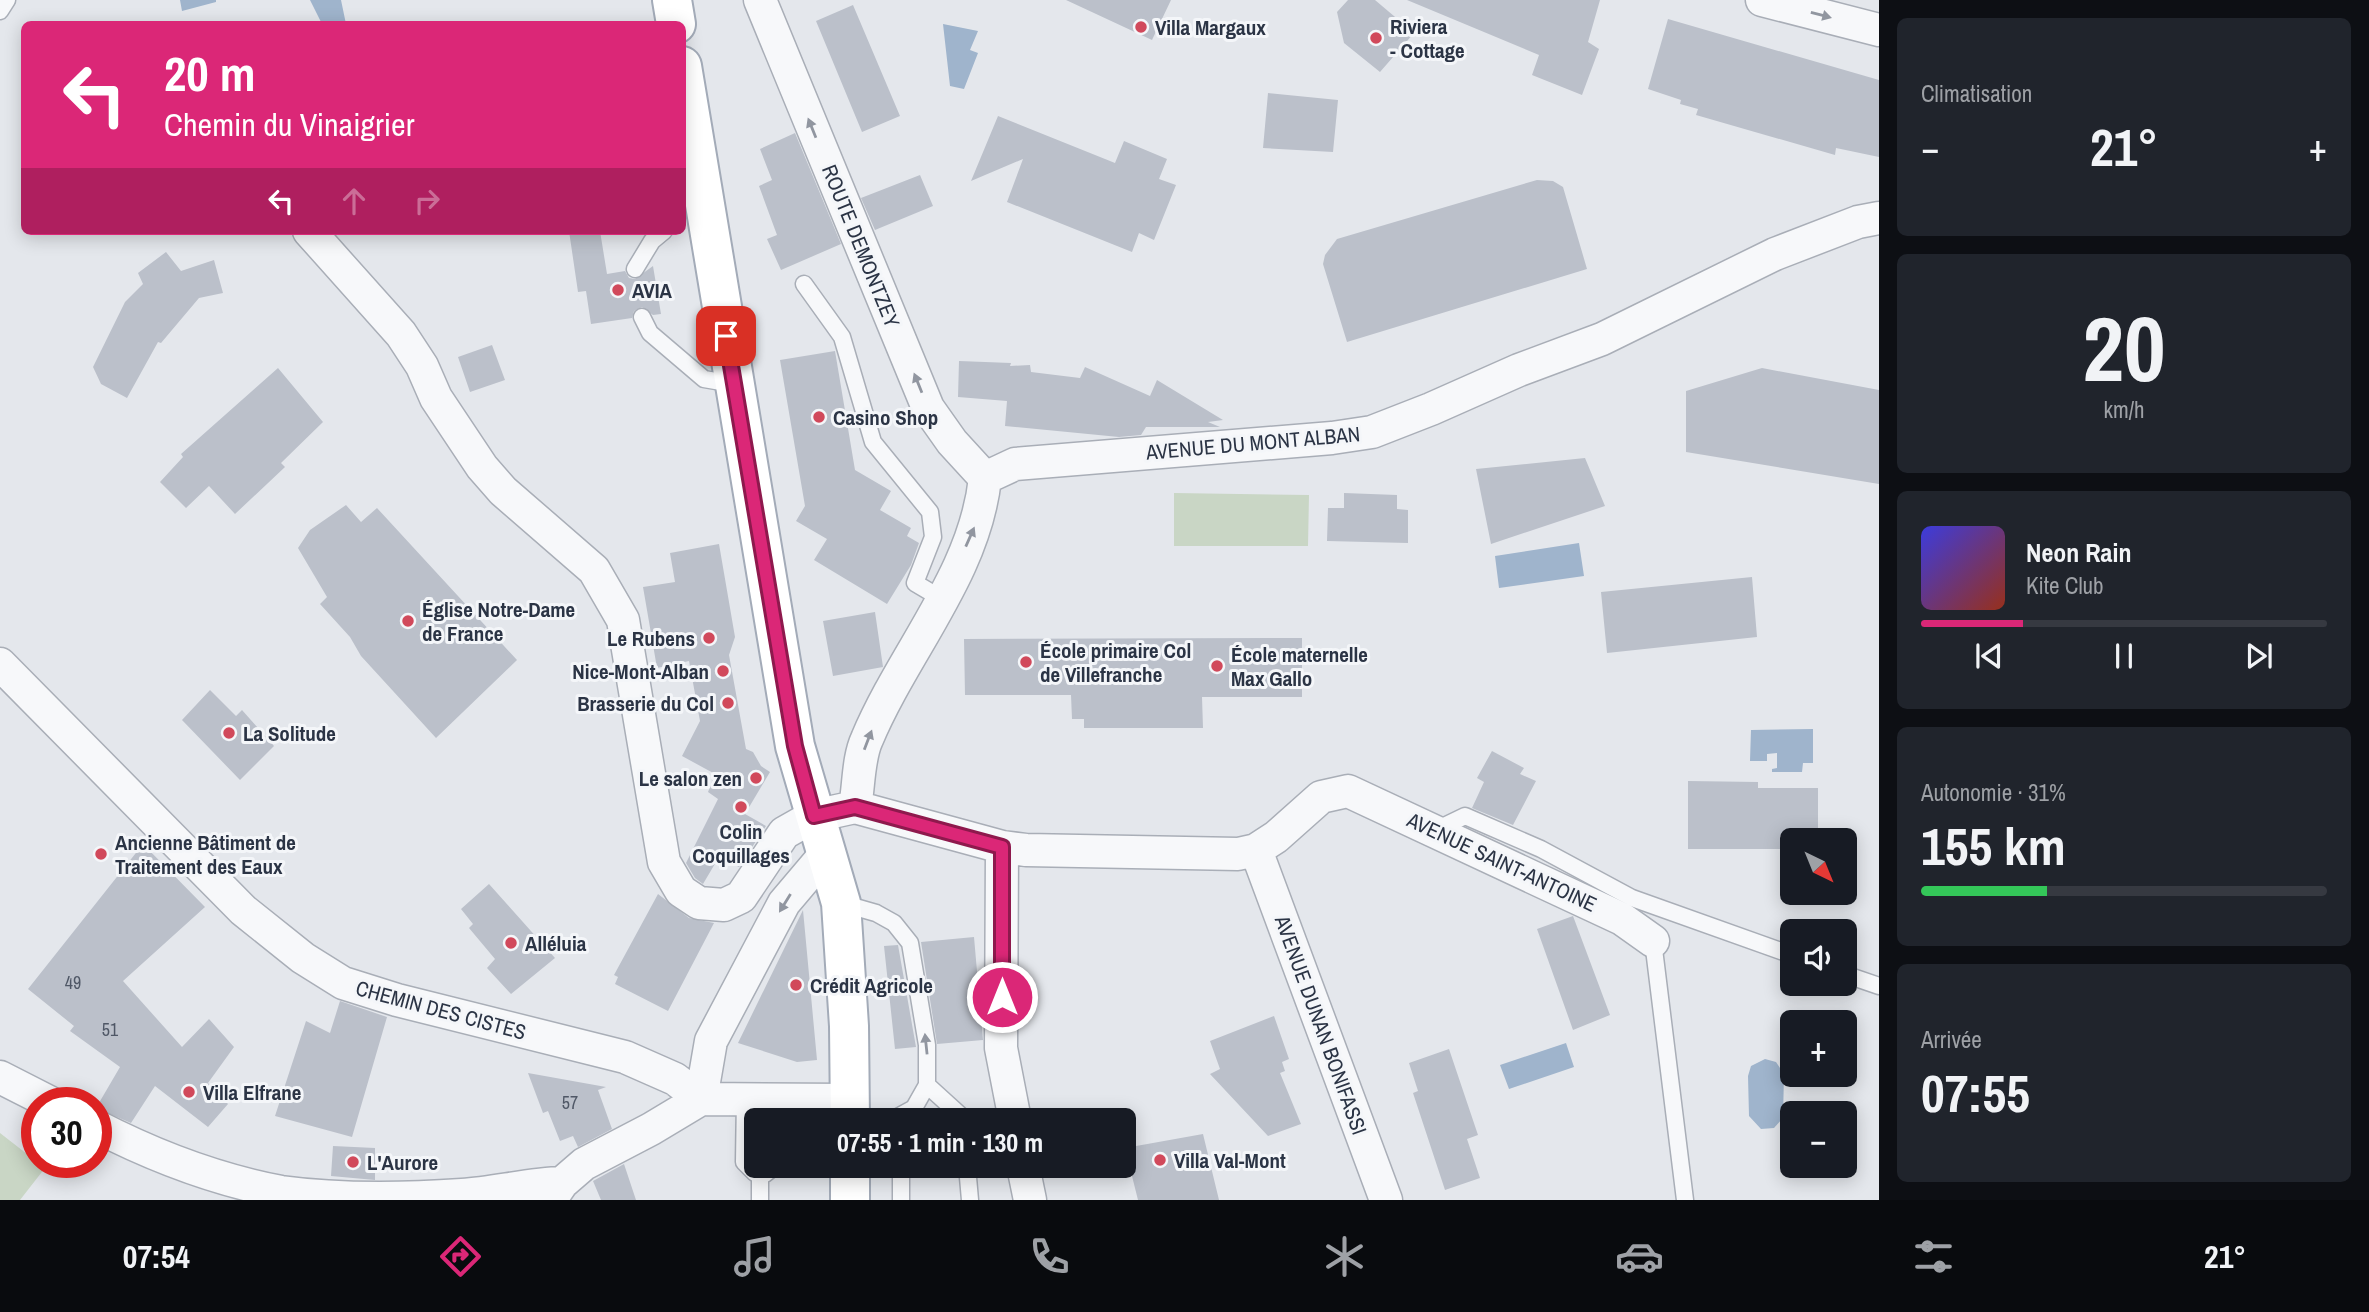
<!DOCTYPE html>
<html lang="fr">
<meta charset="utf-8">
<style>
:root{--surface:#171b24;--page:#20242c;--text:#f1f3f6;--muted:#9ea1a6;--line:#363941;--accent:#db2777}
body{margin:0;font-family:"Archivo Narrow",sans-serif;background:var(--page);color:var(--text);height:100vh;display:flex;flex-direction:column;font-size:26px;white-space:nowrap}
*{box-sizing:border-box;margin:0}
p{font-size:23px;color:var(--muted)}
.icon{flex:none;width:38px;height:38px;fill:none;stroke:currentColor;stroke-width:2;stroke-linecap:round;stroke-linejoin:round}
.map{position:relative;flex:1;overflow:hidden}
.side{display:flex;flex-direction:column;gap:18px;padding:18px;background:#0d0f14;width:490px}
.side>*{flex:none}
.hud{position:absolute;left:21px;top:21px;width:665px;height:214px;border-radius:10px;box-shadow:0 4px 18px #0003;background:#db2777;color:#fff;overflow:hidden}
.needle{width:46px;rotate:137deg}
.buttons{position:absolute;left:1780px;top:828px;display:grid;gap:14px}
.buttons a{display:grid;place-items:center;width:77px;height:77px;border-radius:10px;background:var(--surface);box-shadow:0 4px 18px #0003;font-size:35px}
.speed{position:absolute;left:21px;top:1087px;display:flex;gap:14px;font-size:35px;font-weight:700;text-align:center}
.speed>*{display:grid;place-content:center;width:91px;height:91px;border-radius:50%;background:var(--surface);box-shadow:0 4px 18px #0003;line-height:1}
.speed .limit{border:10px solid #d22;background:#fff;color:#111}
.pin{position:absolute;display:grid;place-items:center;width:60px;height:60px;color:#fff;margin:-30px;border-radius:14px;box-shadow:0 4px 10px #0006}
.me{position:absolute;width:77px;margin:-38px;rotate:0deg;stroke-linejoin:round;filter:drop-shadow(0 0 5px #0008)}
.turn{display:flex;align-items:center;gap:24px;height:147px;padding:0 28px;font-size:32px}
.turn .icon{width:91px;height:91px;stroke-width:2.5}
.turn b{display:block;font-size:49px;line-height:60px}
.lanes{display:flex;align-items:center;height:66px;padding:0 28px;background:#0003;justify-content:center;gap:35px;direction:ltr}
.lanes .off{opacity:.35}
.big{font-size:52px;font-weight:800;line-height:1.1}
.side .widget{flex:1;display:flex;flex-direction:column;justify-content:center;gap:10px;min-width:0;padding:0 24px;border-radius:10px;background:var(--page)}
.side .dial{align-items:center;gap:0}
.dial b{font-size:91px;line-height:1}
.song{display:flex;align-items:center;gap:21px}
.cover{width:84px;height:84px;border-radius:10px;background:linear-gradient(135deg,hsl(240 70% 55%),hsl(10 70% 35%))}
.played{height:7px;border-radius:4px;background:linear-gradient(90deg,var(--accent) 25%,var(--line) 25%)}
.keys{display:flex;justify-content:space-around;direction:ltr}
.heat{display:flex;justify-content:space-between;align-items:center;font-size:38px;direction:ltr}
.charge{height:10px;border-radius:5px;background:linear-gradient(90deg,#34c759 31%,var(--line) 0)}
.trip{position:absolute;left:744px;top:1108px;width:392px;height:70px;border-radius:10px;background:var(--surface);box-shadow:0 4px 18px #0003;font-weight:800;line-height:70px;text-align:center}
.tab-bar{display:flex;height:112px;justify-content:space-around;align-items:center;background:#090b0e;color:var(--muted)}
.tab-bar .icon{width:49px;height:49px}
.tab-bar .selected{color:var(--accent)}
.tab-bar b{font-size:32px;color:var(--text)}
main{display:flex;flex:1;min-height:0}
.map>svg:first-child{display:block}
.green{fill:#c9d6c5}
.water{fill:#9fb4cc}
.building{fill:#bbc0ca}
.lines{fill:none;stroke-linecap:round;stroke-linejoin:round}
.lane-casing{stroke:#a9aeb7;stroke-width:19}
.street-casing{stroke:#a9aeb7;stroke-width:35}
.primary-casing{stroke:#a3abb8;stroke-width:42}
.lane{stroke:#f7f8fa;stroke-width:16}
.street{stroke:#f7f8fa;stroke-width:32}
.primary{stroke:#fff;stroke-width:38}
.oneway{fill:#9196a0}
.route-casing{stroke:#8e194d;stroke-width:18}
.route{stroke:#db2777;stroke-width:12}
.poi-dot{fill:#d1495b;stroke:#f4f6f9;stroke-width:2.5}
.labels{text-anchor:middle;dominant-baseline:central;stroke-width:6;stroke-linejoin:round;paint-order:stroke}
.number-label{font-size:18px;fill:#4f5766}
.poi-label{font-size:21px;font-weight:bold;fill:#2b3445;stroke:#f4f6f9;text-anchor:start}
.street-label{font-size:21px;fill:#2b3445;stroke:#f4f6f9}
</style>
<main>
<div class="map">
<svg width="1879" height="1200" viewBox="0 0 1879 1200">
<rect width="100%" height="100%" fill="#e4e7ec"/>
<path class="green" d="M1174,493l135,2 -1,51h-134z
M0,1133l45,35 -25,32h-20z"/>
<path class="water" d="M180,0h36v2l-34,9z
M310,0h31l5,24h-24z
M943,24l35,7 -8,19 8,3 -14,36 -14,-3z
M1579,543l5,33 -85,12 -4,-32z
M1813,729v34h-10l-1,9h-30v-3l5,-1v-15l-10,1v7h-17l1,-31z
M1566,1043l8,24 -65,22 -9,-24z
M1765,1059l11,3 8,12 -1,44 -9,10 -13,1 -12,-13 -1,-40 3,-10z"/>
<path class="building" d="M1066,0h105l-19,40z
M1348,0h27l39,33 -34,39 -36,-29 -7,-31z
M1407,0h193l-12,42 11,7 -17,46 -50,-20 7,-20z
M853,5l47,111 -38,16 -46,-111z
M1668,19l211,61v77l-43,-9 -1,7 -139,-40 2,-6 -18,-5 1,-4 -33,-11z
M1268,93l70,7 -5,52 -70,-4z
M998,116l117,47 9,-22 43,18 -8,20 17,6 -22,55 -15,-7 -7,19 -125,-50 16,-43 -52,22z
M795,133l46,111 -60,26 -14,-31 10,-4 -18,-49 13,-6 -12,-31z
M920,175l13,31 -58,24 -14,-32z
M1537,180l16,1 10,6 24,82 -240,73 -24,-78 2,-9 12,-16z
M569,231h31l7,43 18,-3 4,7 6,1 18,-13 8,48 -8,1 -11,-8 -8,4 -2,7 -41,6 -5,-33 -8,1z
M166,252l15,19 33,-11 9,33 -24,5 -38,45 -3,-1 -31,56 -26,-14 -8,-17 32,-65 18,-18 -5,-11z
M492,345l13,35 -35,12 -12,-35z
M835,351l20,119 36,21 -11,19 31,18 -4,8 12,7 -8,22 -24,39 -73,-44 13,-21 -31,-18 9,-15 -25,-146z
M959,361l52,2 -1,3 20,-1 1,7 49,6 5,-11 65,29 7,-16 66,40 -15,2 12,5h-74l-5,8 -22,2 -114,-11 2,-25 -49,-4z
M278,368l45,54 -42,41 4,4 -50,47 -26,-28 -23,22 -26,-26 23,-25 -2,-3z
M1762,368l117,22v94l-193,-32v-61z
M1585,458l20,48 -114,38 -15,-75z
M1344,493l53,2v14l11,1v33l-81,-2 1,-33h16z
M346,505l15,17 16,-14 140,152 -81,78 -75,-82 -11,-19 -30,-33 7,-7 -29,-49 12,-18z
M719,544l16,93 -6,18 17,94 7,3 8,14 9,6 -25,42 21,12 -27,41 -20,-10 -16,27 -8,-6 -9,-15 32,-64 -10,-7 7,-18 -33,-18 18,-35 -11,-60 -32,7 -14,-81 32,-5 -5,-29z
M1752,577l5,60 -150,16 -6,-61z
M875,612l8,55 -50,9 -10,-55z
M1302,638v59h-100l1,31h-119v-9h-12l-1,-24h-106l-1,-56z
M210,690l26,26 6,-6 32,36 -34,34 -58,-60z
M1492,751l32,17 -4,6 16,7 -23,44 -41,-17 12,-26 -7,-4z
M1688,781l70,1v6h60v48h-38v13h-92z
M143,844l62,63 -82,74 59,66 27,-28 25,28 -26,36 20,21 -20,23 -53,-41 -24,37 -35,-15 24,-41 -50,-36 4,-5 -46,-37z
M489,884l66,74 -44,36 -24,-26 8,-9 -26,-31 4,-4 -12,-15z
M658,894l31,24 25,5 -46,88 -53,-27 3,-7 -4,-2z
M803,910l14,150 -20,2 -59,-19z
M1573,916l37,99 -37,15 -36,-101z
M974,937l9,103 -46,4 -16,-102z
M898,945l18,102 -21,2 -11,-103z
M340,1001l47,16 -35,120 -77,-21 31,-95 24,12z
M1274,1016l15,43 -7,3 3,9 -5,2 21,51 -33,12 -58,-62 10,-5 -10,-28z
M1449,1049l29,86 -11,4 13,39 -35,12 -32,-97 5,-2 -9,-28z
M528,1073l78,14 -8,3 14,39 -34,18 -5,-11 -13,5 -12,-30 -5,2z
M1203,1134l16,66h-81l-13,-52z
M333,1146l42,2v32l-44,-4z
M624,1164l12,36h-35l-8,-19z"/>
<g class="lines">
<g class="lane-casing">
<path id="lane" d="M0,11l7,-11
M635,269l17,-28 12,-10
M804,284l38,53 31,105 57,70 3,25 -18,46 27,16
M642,317l8,16 54,46 29,5
M1436,830l29,-14 76,33 91,49 160,57
M841,903l35,10 18,10 16,20 17,102v40l-13,23 -22,12
M1653,941l32,259
M1844,974l35,12
M927,1085l33,30 1,5
M745,1098l-1,64 11,11 10,1 10,-8
M901,1166v34
M967,1166l3,34
M760,1200v-26"/>
</g>
<g class="street-casing">
<path id="street" d="M760,0l168,408 24,34 33,36
M1762,0l117,30
M309,231l92,103 21,32 14,32 46,69 21,24 91,79 29,50 41,242 17,29 18,12 25,2 17,-8 43,-64 30,-17 41,-9 147,40 24,3 212,4 18,-4 20,-13 45,-40 27,-6 274,128 31,22
M985,478l30,-14 317,-26 40,-6 59,-23 88,-39 83,-31 173,-85 83,-32 21,-4
M0,664l243,246 60,48 40,25 54,17 228,57 50,22 26,20
M855,807c4,-21 3,-49 12,-68 37,-88 108,-165 118,-261
M1002,847l-1,201 14,72
M1256,850l130,350
M0,1077l49,25
M701,1099l10,-58 73,-138 44,-52
M96,1126c58,30 122,54 185,66 59,8 121,7 181,3 33,-2 65,-11 100,-12
M1023,1166l7,34
M551,1199l11,-16 22,-19 67,-35 50,-30 148,1"/>
</g>
<g class="primary-casing">
<path id="primary" d="M672,0l4,24
M682,66l113,680 46,157 8,123 1,94
M850,1200v-34"/>
</g>
<use href="#lane" class="lane"/>
<use href="#street" class="street"/>
<use href="#primary" class="primary"/>
</g>
<defs><path id="oneway-solid" d="M-6-.8H1V-3.2L6.5 0L1 3.2V.8H-6Z" transform="scale(1.75)"/></defs>
<g class="oneway">
<use href="#oneway-solid" transform="translate(1821 15) rotate(15)"/>
<use href="#oneway-solid" transform="translate(812 128) rotate(-112)"/>
<use href="#oneway-solid" transform="translate(918 383) rotate(-112)"/>
<use href="#oneway-solid" transform="translate(970 537) rotate(-66)"/>
<use href="#oneway-solid" transform="translate(868 740) rotate(-69)"/>
<use href="#oneway-solid" transform="translate(785 903) rotate(122)"/>
<use href="#oneway-solid" transform="translate(926 1044) rotate(-96)"/>
</g>
<g class="lines">
<g class="route-casing">
<path id="route" d="M726,336l69,410 19,70 41,-9 147,40v150"/>
</g>
<use href="#route" class="route"/>
</g>
<g class="poi-dot">
<circle cx="1141" cy="27" r="7"/>
<circle cx="1376" cy="38" r="7"/>
<circle cx="618" cy="290" r="7"/>
<circle cx="819" cy="417" r="7"/>
<circle cx="408" cy="621" r="7"/>
<circle cx="709" cy="638" r="7"/>
<circle cx="1026" cy="662" r="7"/>
<circle cx="1217" cy="666" r="7"/>
<circle cx="723" cy="671" r="7"/>
<circle cx="728" cy="703" r="7"/>
<circle cx="229" cy="733" r="7"/>
<circle cx="756" cy="778" r="7"/>
<circle cx="741" cy="807" r="7"/>
<circle cx="101" cy="854" r="7"/>
<circle cx="511" cy="943" r="7"/>
<circle cx="796" cy="985" r="7"/>
<circle cx="189" cy="1092" r="7"/>
<circle cx="1160" cy="1160" r="7"/>
<circle cx="353" cy="1162" r="7"/>
</g>
<g class="labels">
<g class="number-label">
<text x="73" y="982">49</text>
<text x="110" y="1029">51</text>
<text x="570" y="1102">57</text>
</g>
<g class="poi-label">
<text x="1390" y="26">Riviera<tspan x="1390" dy="24">- Cottage</tspan></text>
<text x="1155" y="27">Villa Margaux</text>
<text x="632" y="290">AVIA</text>
<text x="833" y="417">Casino Shop</text>
<text x="422" y="609">Église Notre-Dame<tspan x="422" dy="24">de France</tspan></text>
<text x="695" y="638" text-anchor="end">Le Rubens</text>
<text x="1040" y="650">École primaire Col<tspan x="1040" dy="24">de Villefranche</tspan></text>
<text x="1231" y="654">École maternelle<tspan x="1231" dy="24">Max Gallo</tspan></text>
<text x="709" y="671" text-anchor="end">Nice-Mont-Alban</text>
<text x="714" y="703" text-anchor="end">Brasserie du Col</text>
<text x="243" y="733">La Solitude</text>
<text x="742" y="778" text-anchor="end">Le salon zen</text>
<text x="741" y="831" text-anchor="middle">Colin<tspan x="741" dy="24">Coquillages</tspan></text>
<text x="115" y="842">Ancienne Bâtiment de<tspan x="115" dy="24">Traitement des Eaux</tspan></text>
<text x="525" y="943">Alléluia</text>
<text x="810" y="985">Crédit Agricole</text>
<text x="203" y="1092">Villa Elfrane</text>
<text x="1174" y="1160">Villa Val-Mont</text>
<text x="367" y="1162">L'Aurore</text>
</g>
<g class="street-label">
<text transform="translate(861 246) rotate(68)">ROUTE DEMONTZEY</text>
<text transform="translate(1253 443) rotate(-5)">AVENUE DU MONT ALBAN</text>
<text transform="translate(1502 862) rotate(25)">AVENUE SAINT-ANTOINE</text>
<text transform="translate(441 1010) rotate(15)">CHEMIN DES CISTES</text>
<text transform="translate(1321 1025) rotate(70)">AVENUE DUNAN BONIFASSI</text>
</g>
</g>
</svg>
<div class="buttons">
<a><svg class="needle" viewBox="-14 -14 28 28"><path d="M0-13l5 13h-10z" fill="#e53935"/><path d="M0 13l5-13h-10z" fill="#9ea1a6"/></svg></a>
<a><svg class="icon" aria-label="sound" viewBox="0 0 24 24"><path d="M4 9h4l5-4v14l-5-4H4zM17 9q2 3 0 6"/></svg></a>
<a>+</a>
<a>−</a>
</div>
<div class="speed"><div class="limit">30</div></div>
<div class="pin" style="left:726px;top:336px;background:#d93025"><svg class="icon" aria-label="arrive" viewBox="0 0 24 24"><path d="M6 21V4h12l-3 4 3 4H6"/></svg></div>
<svg class="me" style="left:1002px;top:997px" viewBox="-20 -20 40 40"><circle r="17" fill="#db2777" stroke="#fff" stroke-width="3"/><path d="M0-11L8 9 0 5-8 9z" fill="#fff"/></svg>
<div class="trip">07:55 · 1 min · 130 m</div>
<div class="hud">
<div class="turn"><svg class="icon" aria-label="left" viewBox="0 0 24 24"><path d="M17 20v-9H6M10 6l-5 5 5 5"/></svg><div><b>20 m</b>Chemin du Vinaigrier</div></div>
<div class="lanes"><svg class="icon" aria-label="left" viewBox="0 0 24 24"><path d="M17 20v-9H6M10 6l-5 5 5 5"/></svg><svg class="icon off" aria-label="ahead" viewBox="0 0 24 24"><path d="M12 20V5M6 11l6-6 6 6"/></svg><svg class="icon off" aria-label="right" viewBox="0 0 24 24"><path d="M7 20v-9h11M14 6l5 5-5 5"/></svg></div>
</div>
</div>
<section class="side">
<div class="widget"><p>Climatisation</p>
<div class="heat"><a>−</a><b class="big">21°</b><a>+</a></div>
</div>
<div class="widget dial"><b>20</b><p>km/h</p></div>
<div class="widget">
<div class="song"><i class="cover"></i><div><b>Neon Rain</b><p>Kite Club</p></div></div>
<div class="played"></div>
<div class="keys"><svg class="icon" aria-label="previous" viewBox="0 0 24 24"><path d="M18 5L8 12l10 7zM5 5v14"/></svg><svg class="icon" aria-label="pause" viewBox="0 0 24 24"><path d="M8 5v14M16 5v14"/></svg><svg class="icon" aria-label="next" viewBox="0 0 24 24"><path d="M6 5l10 7-10 7zM19 5v14"/></svg></div>
</div>
<div class="widget"><p>Autonomie · 31%</p><b class="big">155 km</b><div class="charge"></div></div>
<div class="widget"><p>Arrivée</p><b class="big">07:55</b></div>
</section>
</main>
<nav class="tab-bar">
<b>07:54</b>
<svg class="icon selected" aria-label="directions" viewBox="0 0 24 24"><path d="M12 3l9 9-9 9-9-9zM9 14v-3h6M13 9l2 2-2 2"/></svg>
<svg class="icon" aria-label="music" viewBox="0 0 24 24"><path d="M9 18V5l10-2v13"/><circle cx="6" cy="18" r="3"/><circle cx="16" cy="16" r="3"/></svg>
<svg class="icon" aria-label="phone" viewBox="0 0 24 24"><path d="M5 4h4l2 5-3 2q2 4 5 5l2-3 5 2v4C11 20 4 13 5 4z"/></svg>
<svg class="icon" aria-label="climate" viewBox="0 0 24 24"><path d="M12 3v18M4 7l16 10M4 17L20 7"/></svg>
<svg class="icon" aria-label="car" viewBox="0 0 24 24"><path d="M5 17H2v-5l4-1 3-4h7l3 4 3 1v5h-3M9 17h6M6 11h13"/><circle cx="7" cy="17" r="2"/><circle cx="17" cy="17" r="2"/></svg>
<svg class="icon" aria-label="filters" viewBox="0 0 24 24"><path d="M4 7h16M4 17h16"/><circle cx="9" cy="7" r="2"/><circle cx="15" cy="17" r="2"/></svg>
<b>21°</b>
</nav>
